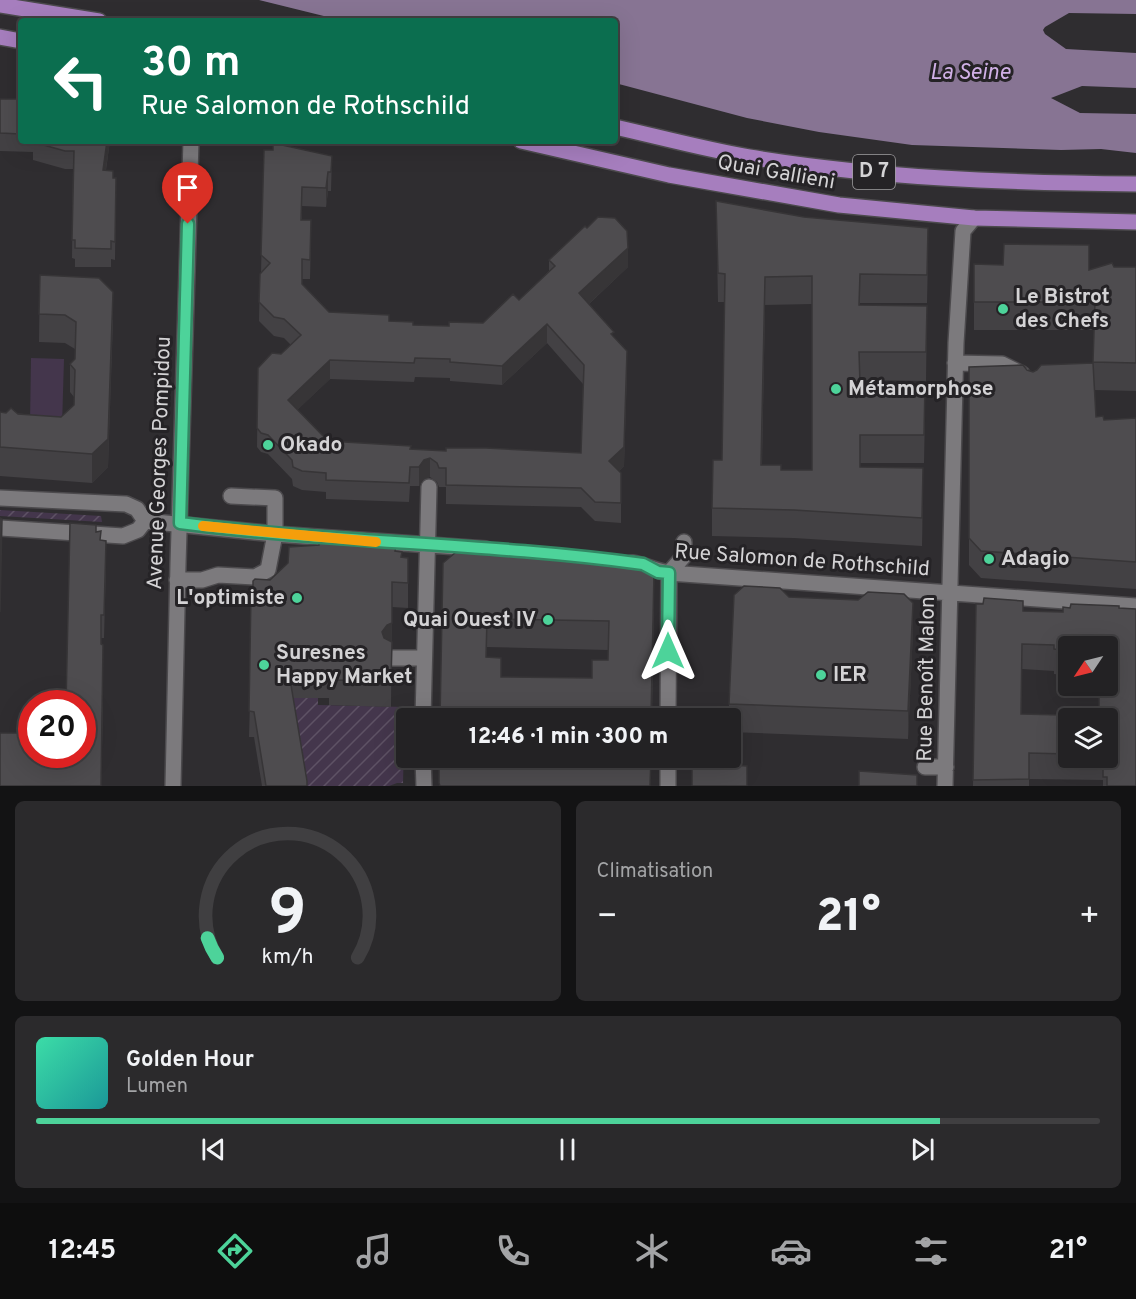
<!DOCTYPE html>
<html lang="fr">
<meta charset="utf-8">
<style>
:root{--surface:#232224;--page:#2b2a2c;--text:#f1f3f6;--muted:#a3a4a6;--line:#403f41;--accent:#4dd39a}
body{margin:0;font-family:Overpass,sans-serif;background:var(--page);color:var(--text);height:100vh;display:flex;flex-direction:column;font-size:22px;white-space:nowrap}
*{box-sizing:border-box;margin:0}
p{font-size:20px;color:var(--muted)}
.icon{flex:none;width:33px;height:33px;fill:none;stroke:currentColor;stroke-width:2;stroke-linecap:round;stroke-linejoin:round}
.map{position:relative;height:786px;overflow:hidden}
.sheet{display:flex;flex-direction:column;gap:15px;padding:15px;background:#131314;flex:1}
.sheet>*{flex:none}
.guide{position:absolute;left:18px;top:18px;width:600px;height:126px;border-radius:6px;box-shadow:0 6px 24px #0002,0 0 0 2px var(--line);background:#0b6e4f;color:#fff;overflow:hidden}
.needle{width:39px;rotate:235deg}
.buttons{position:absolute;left:1058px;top:636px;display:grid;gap:12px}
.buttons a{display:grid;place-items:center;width:60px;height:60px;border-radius:6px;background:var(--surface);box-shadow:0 6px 24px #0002,0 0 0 2px var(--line);font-size:30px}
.speed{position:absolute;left:18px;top:690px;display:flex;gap:12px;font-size:30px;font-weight:700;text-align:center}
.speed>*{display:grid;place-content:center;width:78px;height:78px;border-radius:50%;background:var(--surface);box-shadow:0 6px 24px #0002,0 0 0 2px var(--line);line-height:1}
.speed .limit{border:9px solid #d22;background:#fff;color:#111}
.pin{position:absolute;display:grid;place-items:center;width:51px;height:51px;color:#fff;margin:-62px -26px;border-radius:50% 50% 50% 0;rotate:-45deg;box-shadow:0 0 6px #0007}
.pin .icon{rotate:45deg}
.me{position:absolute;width:66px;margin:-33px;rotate:0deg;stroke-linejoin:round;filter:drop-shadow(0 0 4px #0008)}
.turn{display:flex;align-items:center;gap:21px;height:126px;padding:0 24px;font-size:27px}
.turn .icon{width:78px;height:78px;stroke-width:2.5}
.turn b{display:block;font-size:42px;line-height:51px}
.big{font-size:45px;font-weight:800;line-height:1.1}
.sheet .tile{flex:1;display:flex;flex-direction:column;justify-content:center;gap:9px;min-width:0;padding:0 21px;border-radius:9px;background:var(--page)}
.sheet .dial{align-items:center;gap:0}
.dial svg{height:156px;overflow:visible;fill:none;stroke:var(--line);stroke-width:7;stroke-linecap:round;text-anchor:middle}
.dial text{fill:var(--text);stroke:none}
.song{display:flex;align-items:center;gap:18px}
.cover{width:72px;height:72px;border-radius:9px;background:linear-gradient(135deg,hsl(160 70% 55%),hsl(180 70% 35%))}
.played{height:6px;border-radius:3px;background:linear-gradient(90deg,var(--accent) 85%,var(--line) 85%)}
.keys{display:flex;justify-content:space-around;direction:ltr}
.heat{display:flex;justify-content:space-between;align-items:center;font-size:33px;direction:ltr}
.sheet .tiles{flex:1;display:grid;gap:15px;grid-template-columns:1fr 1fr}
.tile:last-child{grid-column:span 2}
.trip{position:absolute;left:396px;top:708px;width:345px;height:60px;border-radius:6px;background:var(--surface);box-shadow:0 6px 24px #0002,0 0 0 2px var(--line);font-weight:800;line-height:60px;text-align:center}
.menu{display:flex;height:96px;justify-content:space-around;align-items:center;background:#0e0e0e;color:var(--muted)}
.menu .icon{width:42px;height:42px}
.menu .active{color:var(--accent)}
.menu b{font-size:27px;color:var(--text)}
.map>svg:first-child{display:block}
.grass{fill:#44364c}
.garden{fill:url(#garden-furrows)}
.water{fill:#877493}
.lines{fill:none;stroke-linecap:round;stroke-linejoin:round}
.minor-casing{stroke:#4c4a4d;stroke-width:18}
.major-casing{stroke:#4c4a4d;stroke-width:18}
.minor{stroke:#7c7a7d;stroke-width:15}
.major{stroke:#a67ebe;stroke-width:15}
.wall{fill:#434144;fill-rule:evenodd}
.shaded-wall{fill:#373537}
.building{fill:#4e4c4f;stroke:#373537;stroke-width:1.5;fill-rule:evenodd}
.route-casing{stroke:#328964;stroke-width:15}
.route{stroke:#4dd39a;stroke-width:10}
.slow{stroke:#f59e0b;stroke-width:10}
.poi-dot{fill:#4dd39a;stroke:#252326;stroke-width:2}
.labels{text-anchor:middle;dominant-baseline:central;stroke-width:6;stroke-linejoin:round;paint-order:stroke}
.shield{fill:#252326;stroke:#a09ea0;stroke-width:1.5}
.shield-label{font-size:20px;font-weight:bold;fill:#d4d3d5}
.street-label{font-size:21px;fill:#d4d3d5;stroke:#252326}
.poi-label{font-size:21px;font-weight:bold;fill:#d4d3d5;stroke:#252326;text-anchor:start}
.water-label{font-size:22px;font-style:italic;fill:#d0b0e6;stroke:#252326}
</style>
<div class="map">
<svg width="1136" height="786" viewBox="0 0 1136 786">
<defs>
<pattern id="garden-furrows" width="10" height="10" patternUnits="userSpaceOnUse" patternTransform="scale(1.5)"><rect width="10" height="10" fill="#44364c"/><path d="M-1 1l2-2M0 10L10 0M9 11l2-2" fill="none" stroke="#5e5265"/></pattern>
</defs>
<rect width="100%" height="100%" fill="#2f2d30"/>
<path class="grass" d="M31,358l33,1 -2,67 -32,-1z"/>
<path class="garden" d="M0,510l101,6 1,6 -102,-6z
M289,685l13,13h16v7l87,2 -2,76h-6l-8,3h-84z"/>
<path class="water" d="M259,0h877v14l-67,-1 -24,14 -2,3 2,4 21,15 70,4v35l-54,-2 -31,12 29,15 56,1v39l-35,-4 -40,1 -149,-5 -93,-13 -72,-14 -132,-35v-62h-271z"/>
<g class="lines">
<g class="minor-casing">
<path id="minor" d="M955,363l47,1 20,10
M0,498l126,6 11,5 8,12
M145,521l130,13 211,15
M0,528l123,8 15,-6 7,-9
M632,563c13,2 24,8 37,10l467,33
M177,580h25l16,-5 37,2 13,-7 7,-36v-36l-44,-2
M392,658h32
M423,718l6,-231
M668,718l1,-145 15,-17v-14
M423,758l1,28
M925,767h21
M173,786l5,-222 13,-423
M668,786v-28
M945,786l11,-443 7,-112 11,-13"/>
</g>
<g class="major-casing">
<path id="major" d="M0,5l99,16
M0,37l21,4
M615,127c44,10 89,22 134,30 128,21 258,26 387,27
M521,141l148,34 170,30 135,13 162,4"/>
</g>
<use href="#minor" class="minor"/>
<use href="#major" class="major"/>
</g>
<path class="wall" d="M0,99h21v42h89l-4,29 7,8h3l-1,82 -4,-1v8h-36v-8l-3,-1 1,-89h-8l-32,-9v-8l-33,-1z
M264,150l68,6 -1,35h-3l-2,16 -24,-1v14l9,19 -1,40h-8v5l27,28 84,13 36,1 34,-3 36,-23 30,-29v-11l79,7 -39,37 25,33 13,33 -3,96 -5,5 2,2v50l-26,-2 -14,-14 -135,-3v-17h-7l-2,-5 -7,-5 -6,2 -5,7h-9l-1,16 -83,-3v-7l-24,-2 -9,-4 -1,-7 -24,-25 -7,-2 -4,-5 1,-79 23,-14 10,-9 -7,-7 -10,-2 -15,-15 1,-47 1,-1zM547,343l36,41 -2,69 -135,-2 -35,-2 -83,-8 -31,-31 33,-31 84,3 1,-5 35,1v3l52,4z
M716,201l212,55 -1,47h-67v2l67,1 -1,75 -66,-1v4l65,28 -1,51h-64v4l63,29 -1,50 -128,-8 -82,-2v-28l10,-48 3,-158h-7zM812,304v166h-31l-19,-5 3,-160z
M974,264l115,6 25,-3h22v124l-42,-1 2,27 8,3 32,-2v171l-155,-11 -12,-13v-198l58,3 6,2 60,-9 1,-33h-120z
M40,275l73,45 -5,147 -16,16 -92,-7v-64l61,5 13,-12v-8l-4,-5v-28l5,-5v-10l-10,-6 -26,-1z
M96,532l5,9 5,23 -2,74h-3l2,73 -2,75h-101l82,-32z
M396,551l6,6 6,1v50l-16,-1 -1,100 -62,-2v-7h-36l14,88h-45l-8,-49h-5l4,-144 17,-13z
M443,563l211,37 -2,118h-212zM487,647l121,3v10l-16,18 -91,-1 -15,-19z
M789,597l124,34 -5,108 -178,-7v-14h-1v-14z
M976,604h7l40,7 40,1 7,-4 49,-2 17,180h-33v-6l-74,-1v7h-56zM1068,646h39l-8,68 -37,1 -41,-1 1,-45 32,2v3l14,1zM1068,718l39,40h-39z"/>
<path class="shaded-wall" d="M107,141h3l-7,47v-18z
M328,172v19l-2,16v-19z
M311,220v19l-1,40v-19z
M628,248v19l-49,46v-20z
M113,292l-5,175 -16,16v-29z
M547,324v19l-45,42v-19z
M627,351l-3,115 -15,14v-19z
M330,360v19l-42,40v-19z
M430,458v19l-6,2 -5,7v-19l5,-7z
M923,468v28l-1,50v-28z
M654,572v28l-3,118z
M913,603v28l-5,108v-28z
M392,607l-1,100 1,-59 -5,2 -5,-18z"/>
<path class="building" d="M0,99h21v35l-21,-1z
M34,141h73l-4,29 10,1v7h3l-1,64 -4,-1v8l-36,-1v-8h-3l2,-89h-9l-32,-9z
M273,143l59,13 -1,16h-3l-2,16 -24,-1 -1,33h10l-1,40 -8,-1v25l27,28 60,3v6l24,1v3l36,1v-4l34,1 30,-29 6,6 36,-34 -6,-6 36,-34 2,2 11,-11 17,1 12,13 1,17 -49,45 35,39 -3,2 16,17 -3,96 -15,14 12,12v30l-26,-1 -14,-14 -135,-3v-17h-7l-2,-5 -7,-5 -6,2 -5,7h-9l-1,16 -83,-3v-7l-24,-2 -9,-4 -1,-7 -24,-25 -7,-2 -4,-5 1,-60 14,-15 9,1 20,-19 -17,-16 -10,-2 -15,-15 1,-28 10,-11 -9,-8 3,-105h9zM547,324l37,41 -3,88 -95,-5h-40v3l-36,-2 1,-3 -83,-5 -40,-41 42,-40 84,3 1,-5 35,1v3l52,4z
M716,201l88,16 124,11 -1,47 -67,-1 -1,31 68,1 -1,46h-67l1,32h65l-1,51h-64v32l63,1 -1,50 -128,-8 -82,-2 1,-48h9l3,-186 -7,-1zM812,276v194h-31v-5h-20l4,-188z
M1004,244l85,1v25l23,-7 2,4h22v96l-43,-1 2,-60h-121v-38l29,1z
M40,275l59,3 14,14 -5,147 -16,15 -92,-7v-35l6,1 5,-5 7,6 43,3 13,-12 1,-35 -5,-6 5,-5 1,-37 -11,-7 -26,-1z
M1093,363l3,54 7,-1 1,4 32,-2v144l-155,-11 -12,-13v-171l54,-2 4,5 6,2 4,-2 4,-5z
M0,518l2,1 -2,93z
M70,523l26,2v7l5,-1 -1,9 6,1 -2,74h-3v29l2,1 -2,141h-101v-53h32v21h50v-50h-16z
M319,543l77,3 -1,5 7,1 -1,5 7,1v25l-16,-1v41l-5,2 -5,7 2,6 8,4 -1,39 -62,-1v-7h-40l18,108v5h-41l-12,-74 -5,-1 2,-118h2v-12l2,-2 15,1 18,-17 1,-16 30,-2z
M462,547l182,13 10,12 -3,146 -172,-1v1h-39l3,-155zM487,619l122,2 -1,39h-16v18l-91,-1v-19l-15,-1z
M744,586l36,2 9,9 69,3 10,-8 36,2 9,9 -5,108 -179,-7 5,-109z
M984,598l39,3v10l40,1v-5l7,1 1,-4 48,2v2l17,1v177h-29v-9h-4v-19h4v-40h-39v36l-39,-1v26l-56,1 3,-176h7zM1022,644l32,1v4l14,1v-4h39v40h-8v28l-37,-1v2l-41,-1z
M439,758l173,2v-2h39l-1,28h-210l-1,-3z
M692,763l55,3v20h-55z
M859,771l58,4v11h-58z"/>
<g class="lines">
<g class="route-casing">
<path id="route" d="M188,224l-8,299c154,20 309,20 463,41l15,8 11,1 -1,78"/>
</g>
<use href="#route" class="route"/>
<path class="slow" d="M203,526l173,16"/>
</g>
<g class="poi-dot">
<circle cx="1003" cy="309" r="6"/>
<circle cx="836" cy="389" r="6"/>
<circle cx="268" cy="445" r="6"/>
<circle cx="989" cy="559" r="6"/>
<circle cx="297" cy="598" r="6"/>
<circle cx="548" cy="620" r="6"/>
<circle cx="264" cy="665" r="6"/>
<circle cx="821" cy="675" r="6"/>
</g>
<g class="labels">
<rect class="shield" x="853" y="155" width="42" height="34" rx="4.5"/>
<g class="shield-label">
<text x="874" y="172">D 7</text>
</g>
<g class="street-label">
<text transform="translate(776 173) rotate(10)">Quai Gallieni</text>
<text transform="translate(160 463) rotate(-88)">Avenue Georges Pompidou</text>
<text transform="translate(802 561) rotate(4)">Rue Salomon de Rothschild</text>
<text transform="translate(927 679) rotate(-89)">Rue Benoît Malon</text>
</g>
<g class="poi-label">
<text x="1015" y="297">Le Bistrot<tspan x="1015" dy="24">des Chefs</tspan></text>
<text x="848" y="389">Métamorphose</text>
<text x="280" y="445">Okado</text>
<text x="1001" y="559">Adagio</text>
<text x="285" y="598" text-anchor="end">L'optimiste</text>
<text x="536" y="620" text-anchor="end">Quai Ouest IV</text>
<text x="276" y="653">Suresnes<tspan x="276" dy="24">Happy Market</tspan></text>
<text x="833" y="675">IER</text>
</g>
<g class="water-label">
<text x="970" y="73">La Seine</text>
</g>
</g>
</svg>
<div class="buttons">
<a><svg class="needle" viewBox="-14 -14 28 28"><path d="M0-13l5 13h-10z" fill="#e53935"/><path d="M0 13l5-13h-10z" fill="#a3a4a6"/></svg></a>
<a><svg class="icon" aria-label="layers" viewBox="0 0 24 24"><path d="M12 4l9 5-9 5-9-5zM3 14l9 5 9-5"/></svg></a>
</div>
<div class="speed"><div class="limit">20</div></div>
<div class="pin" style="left:188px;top:224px;background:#d93025"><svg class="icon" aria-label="arrive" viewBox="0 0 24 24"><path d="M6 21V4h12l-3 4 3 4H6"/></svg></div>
<svg class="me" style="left:668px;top:651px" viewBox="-20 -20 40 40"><path d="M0-17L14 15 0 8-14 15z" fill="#4dd39a" stroke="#fff" stroke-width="4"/></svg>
<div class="trip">12:46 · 1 min · 300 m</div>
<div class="guide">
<div class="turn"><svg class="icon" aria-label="left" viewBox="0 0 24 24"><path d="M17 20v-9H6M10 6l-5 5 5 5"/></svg><div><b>30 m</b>Rue Salomon de Rothschild</div></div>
</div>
</div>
<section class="sheet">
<div class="tiles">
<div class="tile dial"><svg viewBox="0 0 100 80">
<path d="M14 69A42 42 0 1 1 86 69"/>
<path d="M14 69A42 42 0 0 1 9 59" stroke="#4dd39a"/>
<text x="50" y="56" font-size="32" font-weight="700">9</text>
<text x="50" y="72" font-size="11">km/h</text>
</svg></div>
<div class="tile"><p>Climatisation</p>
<div class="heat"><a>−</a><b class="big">21°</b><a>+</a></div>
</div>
<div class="tile">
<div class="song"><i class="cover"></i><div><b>Golden Hour</b><p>Lumen</p></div></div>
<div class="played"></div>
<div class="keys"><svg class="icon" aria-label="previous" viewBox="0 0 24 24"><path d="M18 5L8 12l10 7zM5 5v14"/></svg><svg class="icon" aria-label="pause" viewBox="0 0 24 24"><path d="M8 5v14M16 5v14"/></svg><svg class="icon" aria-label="next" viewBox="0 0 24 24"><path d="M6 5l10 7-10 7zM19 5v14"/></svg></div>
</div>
</div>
</section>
<nav class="menu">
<b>12:45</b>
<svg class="icon active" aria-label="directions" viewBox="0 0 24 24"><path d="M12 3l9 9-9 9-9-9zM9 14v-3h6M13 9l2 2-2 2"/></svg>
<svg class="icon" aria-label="music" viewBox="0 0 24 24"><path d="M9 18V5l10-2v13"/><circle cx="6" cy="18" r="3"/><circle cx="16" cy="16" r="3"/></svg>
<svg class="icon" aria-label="phone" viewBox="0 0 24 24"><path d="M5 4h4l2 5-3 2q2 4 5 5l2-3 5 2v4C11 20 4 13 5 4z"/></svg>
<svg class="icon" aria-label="climate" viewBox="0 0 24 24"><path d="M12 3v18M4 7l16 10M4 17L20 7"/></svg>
<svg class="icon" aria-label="car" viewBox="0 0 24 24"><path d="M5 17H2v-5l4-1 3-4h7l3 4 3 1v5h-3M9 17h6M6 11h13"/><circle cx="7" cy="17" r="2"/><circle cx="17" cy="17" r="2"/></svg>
<svg class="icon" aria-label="filters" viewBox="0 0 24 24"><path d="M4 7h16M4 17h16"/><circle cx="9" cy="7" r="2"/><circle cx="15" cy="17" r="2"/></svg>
<b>21°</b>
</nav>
